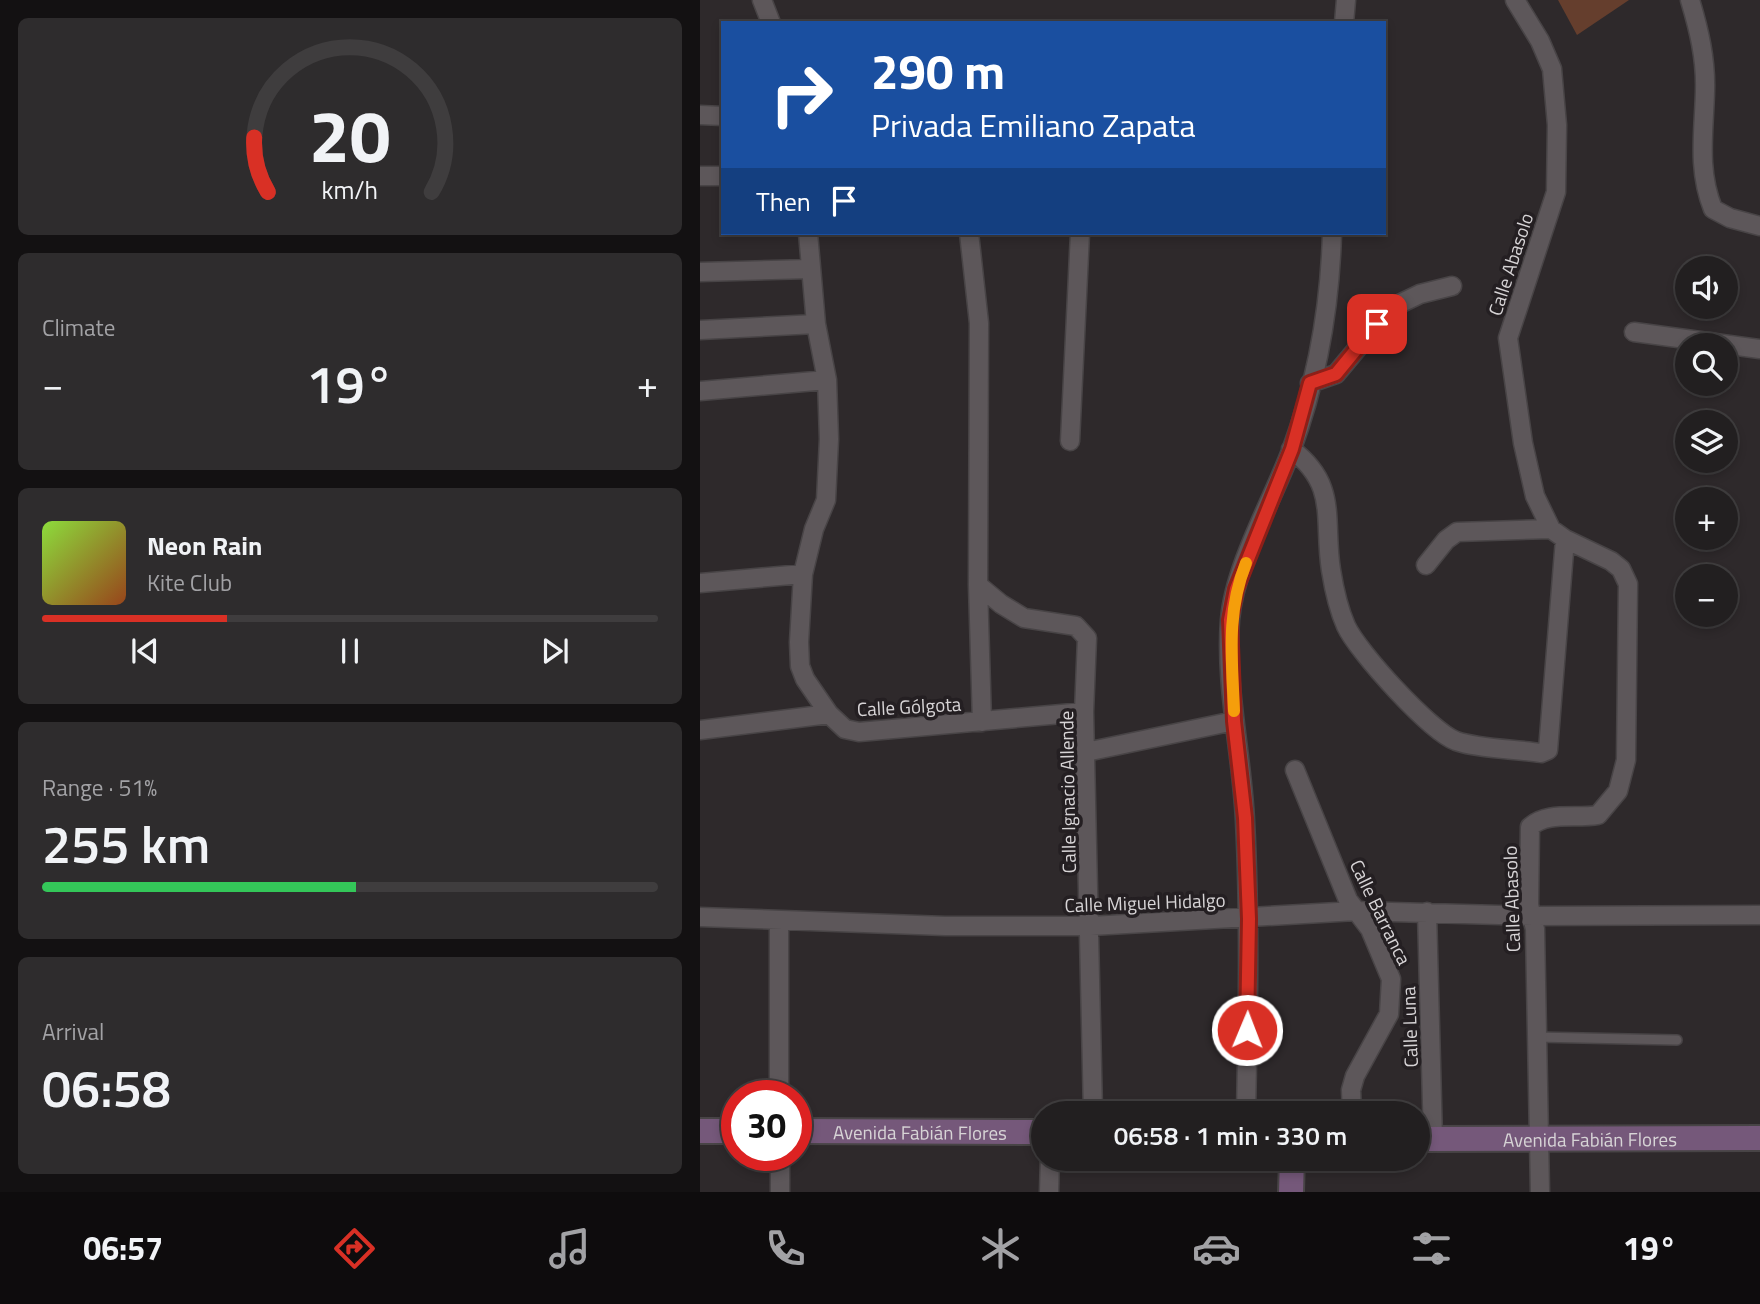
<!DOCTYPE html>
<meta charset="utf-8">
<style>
:root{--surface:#221f20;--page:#2e2c2d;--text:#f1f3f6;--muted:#a2a2a5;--line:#3f3d3e;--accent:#d93025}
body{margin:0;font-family:"Titillium Web",sans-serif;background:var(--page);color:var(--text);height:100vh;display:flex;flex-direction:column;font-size:26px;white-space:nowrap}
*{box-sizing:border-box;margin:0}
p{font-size:23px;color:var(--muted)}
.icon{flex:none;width:38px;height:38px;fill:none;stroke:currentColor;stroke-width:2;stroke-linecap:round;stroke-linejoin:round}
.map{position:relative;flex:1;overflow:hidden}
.sheet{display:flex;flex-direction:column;gap:18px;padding:18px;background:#131112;width:700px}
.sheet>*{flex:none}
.banner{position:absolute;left:21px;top:21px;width:665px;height:214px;border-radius:0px;box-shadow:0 4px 10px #0003,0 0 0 2px var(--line);background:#1a4fa0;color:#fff;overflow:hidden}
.controls{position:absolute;left:975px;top:256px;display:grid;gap:14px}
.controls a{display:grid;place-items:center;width:63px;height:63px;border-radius:50%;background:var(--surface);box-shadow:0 4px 10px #0003,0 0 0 2px var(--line);font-size:35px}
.speed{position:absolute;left:21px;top:1080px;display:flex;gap:14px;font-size:35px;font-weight:700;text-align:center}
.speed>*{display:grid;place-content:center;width:91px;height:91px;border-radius:50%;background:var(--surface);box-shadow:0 4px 10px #0003,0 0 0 2px var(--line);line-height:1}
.speed .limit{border:10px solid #d22;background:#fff;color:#111}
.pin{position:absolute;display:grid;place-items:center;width:60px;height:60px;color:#fff;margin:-30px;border-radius:14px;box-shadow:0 4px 10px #0006}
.me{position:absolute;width:77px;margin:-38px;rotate:1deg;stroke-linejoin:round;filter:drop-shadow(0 0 5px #0008)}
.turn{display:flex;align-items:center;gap:24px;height:147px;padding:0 35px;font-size:32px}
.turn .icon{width:91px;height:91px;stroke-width:2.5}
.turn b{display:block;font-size:49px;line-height:60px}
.then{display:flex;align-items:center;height:66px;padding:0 35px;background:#0003;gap:14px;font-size:26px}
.big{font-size:52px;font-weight:600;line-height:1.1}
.sheet .card{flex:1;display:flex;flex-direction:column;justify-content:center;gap:10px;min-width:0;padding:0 24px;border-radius:10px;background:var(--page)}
.sheet .dial{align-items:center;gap:0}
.dial svg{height:182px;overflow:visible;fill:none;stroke:var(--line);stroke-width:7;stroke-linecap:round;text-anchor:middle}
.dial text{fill:var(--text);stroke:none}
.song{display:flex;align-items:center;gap:21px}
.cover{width:84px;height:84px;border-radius:10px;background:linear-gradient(135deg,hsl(90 70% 55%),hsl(20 70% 35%))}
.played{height:7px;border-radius:4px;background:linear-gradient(90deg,var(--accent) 30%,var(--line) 30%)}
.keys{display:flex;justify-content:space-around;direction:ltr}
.heat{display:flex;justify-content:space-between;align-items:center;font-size:38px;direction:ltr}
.charge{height:10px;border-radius:5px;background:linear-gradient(90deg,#34c759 51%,var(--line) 0)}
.trip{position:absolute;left:331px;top:1101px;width:399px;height:70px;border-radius:35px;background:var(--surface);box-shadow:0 4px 10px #0003,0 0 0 2px var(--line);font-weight:600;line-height:70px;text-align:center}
.tabs{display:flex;height:112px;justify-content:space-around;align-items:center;background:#0e0c0d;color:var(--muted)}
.tabs .icon{width:49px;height:49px}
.tabs .on{color:var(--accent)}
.tabs b{font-size:32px;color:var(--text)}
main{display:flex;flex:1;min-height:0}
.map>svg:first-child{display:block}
.green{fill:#653e2d}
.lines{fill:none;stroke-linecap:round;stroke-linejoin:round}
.lane-casing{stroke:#484446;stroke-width:12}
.street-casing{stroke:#484446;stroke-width:21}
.secondary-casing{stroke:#484446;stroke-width:28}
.lane{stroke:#5d575a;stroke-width:9}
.street{stroke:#5d575a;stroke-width:18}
.secondary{stroke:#75587a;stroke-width:24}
.route-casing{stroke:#8d1f18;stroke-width:18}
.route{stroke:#d93025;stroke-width:12}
.slow{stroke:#f59e0b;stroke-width:12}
.labels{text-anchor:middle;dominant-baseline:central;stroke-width:7;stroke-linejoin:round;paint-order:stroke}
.street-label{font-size:19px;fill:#d7d4d6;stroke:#241f22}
</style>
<main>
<section class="sheet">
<div class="card dial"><svg viewBox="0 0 100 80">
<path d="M14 69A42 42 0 1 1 86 69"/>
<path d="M14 69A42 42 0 0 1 8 45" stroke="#d93025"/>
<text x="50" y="56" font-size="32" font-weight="700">20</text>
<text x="50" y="72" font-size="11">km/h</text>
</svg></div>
<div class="card"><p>Climate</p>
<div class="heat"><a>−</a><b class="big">19°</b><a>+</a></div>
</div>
<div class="card">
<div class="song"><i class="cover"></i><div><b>Neon Rain</b><p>Kite Club</p></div></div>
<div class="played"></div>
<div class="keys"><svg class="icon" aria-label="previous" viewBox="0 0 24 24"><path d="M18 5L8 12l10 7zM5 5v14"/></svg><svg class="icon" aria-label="pause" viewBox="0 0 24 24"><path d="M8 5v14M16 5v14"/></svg><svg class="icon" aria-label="next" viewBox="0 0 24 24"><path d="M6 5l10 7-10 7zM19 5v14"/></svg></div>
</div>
<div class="card"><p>Range · 51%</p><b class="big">255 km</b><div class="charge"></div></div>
<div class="card"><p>Arrival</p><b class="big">06:58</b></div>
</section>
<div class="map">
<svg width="1060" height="1192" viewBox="0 0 1060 1192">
<rect width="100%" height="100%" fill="#2e292b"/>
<path class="green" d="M858,0h71l-52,35z"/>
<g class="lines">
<g class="lane-casing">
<path id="lane" d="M835,1037l142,3"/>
</g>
<g class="street-casing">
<path id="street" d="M62,0l9,23
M815,0l25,41 12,28 5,56 -1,67 -48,146 15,105 12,53 16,33 14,10 46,22 10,8 7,15 -2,176 -8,31 -20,24c-22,4 -51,-4 -68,12l-1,78 6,24 5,263
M990,0c9,30 16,59 15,91 -1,41 -8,78 8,118l17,9 30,8
M644,23l2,-23
M0,115l23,1
M0,176h23
M108,233l8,91 11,56 2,59 -3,61 -12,29 -11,45 -4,68 1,24 5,13 24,35
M269,233l10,90 -1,262 4,137
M0,272l110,-3
M0,330l116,-6
M934,332l126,17
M610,383l26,-9 55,-66 29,-14 32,-8
M0,391l127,-11
M370,441l10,-208
M591,449c48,36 32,70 40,121 3,19 7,38 15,56 12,26 84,105 110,115 23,8 60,8 85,12l7,-3 17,-211
M726,565l20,-25 11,-8 94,-3
M0,583l103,-9
M278,585l23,19 23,14 52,8 11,12 -3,74 9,401
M0,730l129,-16 16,15 14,3 225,-20
M386,752l148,-31
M595,770l53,130 22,29 21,50 -2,35 -34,62 -4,14 1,23
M727,912l6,228
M0,917l245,9h146l265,-15 176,5 228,-1
M79,921v175
M546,1113c2,-97 4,-195 -1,-292 -3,-67 -20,-134 -15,-201 4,-53 42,-119 61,-169 26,-70 39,-144 41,-218
M80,1155v37
M349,1192l1,-34"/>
</g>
<g class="secondary-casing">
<g id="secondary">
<path d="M0,1131h37"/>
<path id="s1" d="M96,1131l247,1"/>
<path id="s2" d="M718,1139l342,-1"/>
<path d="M591,1192l1,-34"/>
</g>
</g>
<use href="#lane" class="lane"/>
<use href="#street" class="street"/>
<use href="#secondary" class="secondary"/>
</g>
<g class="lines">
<g class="route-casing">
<path id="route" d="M547,1030l2,-111 -4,-101 -11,-97 -4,-101 6,-31 56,-140 18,-66 26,-9 41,-50"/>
</g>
<use href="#route" class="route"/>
<path class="slow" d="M534,711c-2,-52 -8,-98 12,-148"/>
</g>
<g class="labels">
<g class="street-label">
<text transform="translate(810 264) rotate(-72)">Calle Abasolo</text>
<text transform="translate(209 706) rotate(-3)">Calle Gólgota</text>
<text transform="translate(367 792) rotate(-91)">Calle Ignacio Allende</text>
<text transform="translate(811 899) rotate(-92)">Calle Abasolo</text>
<text transform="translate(445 902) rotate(-2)">Calle Miguel Hidalgo</text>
<text transform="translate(681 912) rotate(64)">Calle Barranca</text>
<text transform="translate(709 1027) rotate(-92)">Calle Luna</text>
<text stroke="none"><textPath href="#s1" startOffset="124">Avenida Fabián Flores</textPath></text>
<text stroke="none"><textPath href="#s2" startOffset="172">Avenida Fabián Flores</textPath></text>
</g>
</g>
</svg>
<div class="controls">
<a><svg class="icon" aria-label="sound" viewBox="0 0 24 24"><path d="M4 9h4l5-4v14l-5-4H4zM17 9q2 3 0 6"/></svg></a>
<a><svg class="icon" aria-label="search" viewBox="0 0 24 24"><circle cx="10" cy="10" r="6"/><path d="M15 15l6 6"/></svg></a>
<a><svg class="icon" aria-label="layers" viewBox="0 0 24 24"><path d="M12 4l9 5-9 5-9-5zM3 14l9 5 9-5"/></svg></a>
<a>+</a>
<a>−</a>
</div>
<div class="speed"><div class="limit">30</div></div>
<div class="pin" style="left:677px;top:324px;background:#d93025"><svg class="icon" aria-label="arrive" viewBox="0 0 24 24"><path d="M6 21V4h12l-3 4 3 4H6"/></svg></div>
<svg class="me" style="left:547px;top:1030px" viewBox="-20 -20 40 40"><circle r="17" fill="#d93025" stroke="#fff" stroke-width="3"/><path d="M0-11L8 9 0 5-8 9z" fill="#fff"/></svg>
<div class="trip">06:58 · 1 min · 330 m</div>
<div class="banner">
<div class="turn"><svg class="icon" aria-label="right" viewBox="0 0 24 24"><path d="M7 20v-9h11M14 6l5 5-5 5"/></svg><div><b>290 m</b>Privada Emiliano Zapata</div></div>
<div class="then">Then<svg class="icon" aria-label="arrive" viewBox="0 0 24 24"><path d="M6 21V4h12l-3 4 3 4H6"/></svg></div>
</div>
</div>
</main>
<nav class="tabs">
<b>06:57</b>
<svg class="icon on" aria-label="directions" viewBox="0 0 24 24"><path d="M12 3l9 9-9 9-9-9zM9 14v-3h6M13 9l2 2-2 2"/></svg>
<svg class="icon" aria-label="music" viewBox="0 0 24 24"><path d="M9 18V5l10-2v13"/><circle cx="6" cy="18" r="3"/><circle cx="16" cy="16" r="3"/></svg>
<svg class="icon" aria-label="phone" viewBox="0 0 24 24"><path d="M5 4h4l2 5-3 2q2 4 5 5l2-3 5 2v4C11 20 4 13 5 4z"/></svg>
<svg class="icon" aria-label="climate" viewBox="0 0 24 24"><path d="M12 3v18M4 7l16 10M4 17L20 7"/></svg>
<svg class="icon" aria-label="car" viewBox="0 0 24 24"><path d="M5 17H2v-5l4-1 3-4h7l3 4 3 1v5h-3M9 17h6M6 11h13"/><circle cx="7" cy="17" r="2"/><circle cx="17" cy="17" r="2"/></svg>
<svg class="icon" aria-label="filters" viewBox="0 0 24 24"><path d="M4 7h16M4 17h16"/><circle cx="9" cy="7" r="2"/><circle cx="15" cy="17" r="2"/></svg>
<b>19°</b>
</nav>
